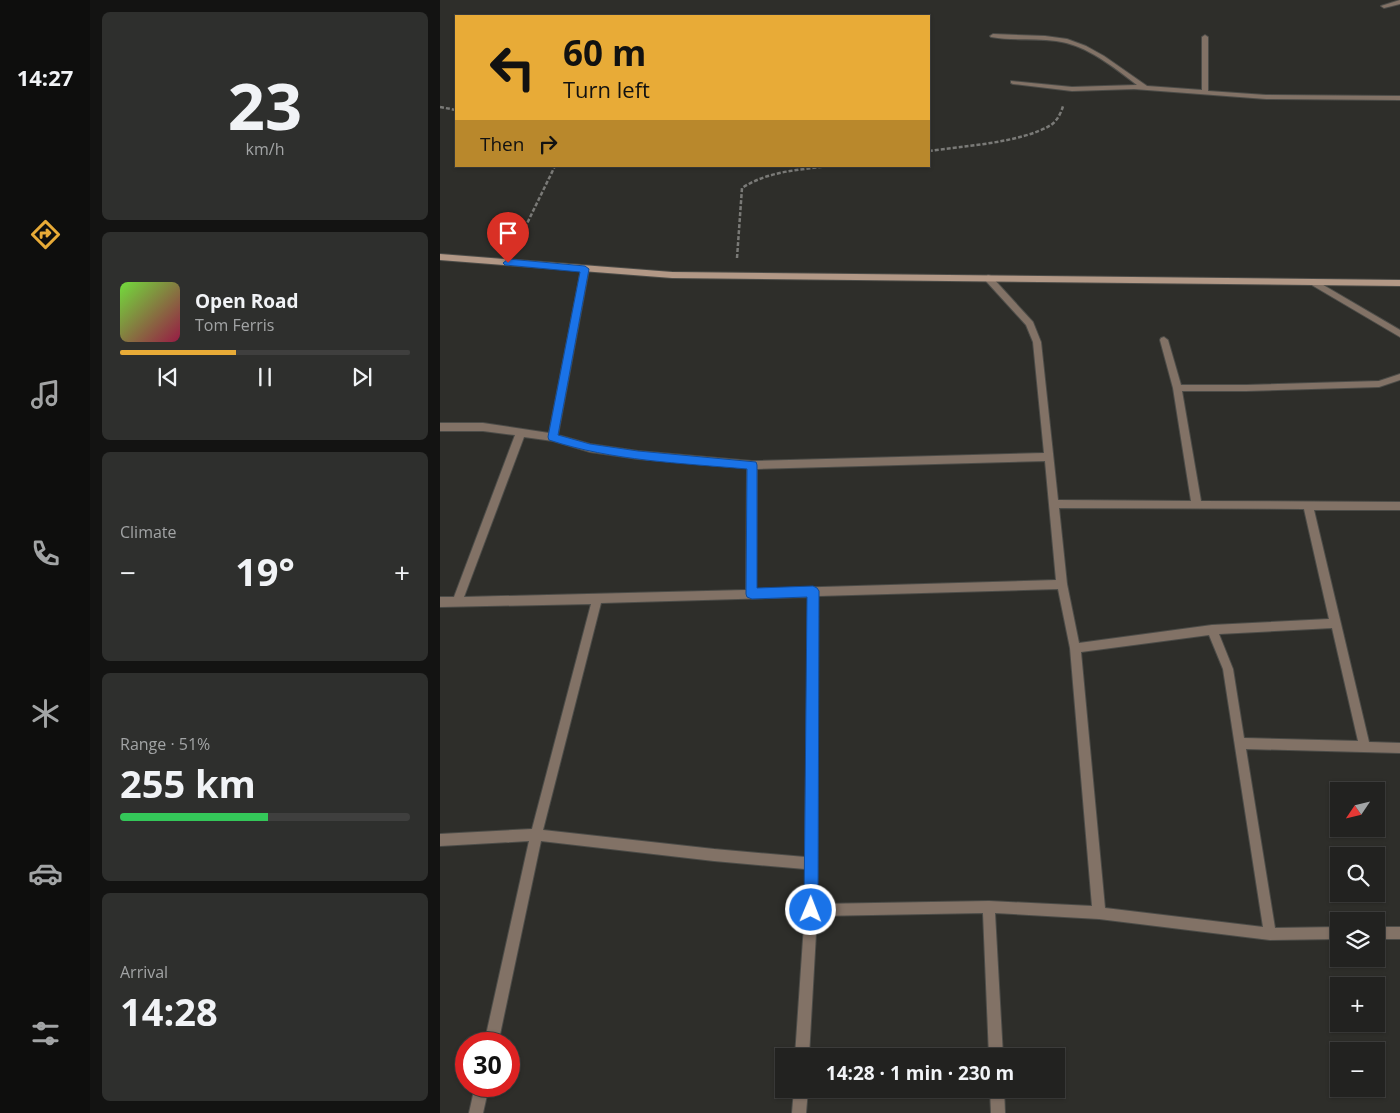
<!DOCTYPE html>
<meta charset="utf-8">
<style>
:root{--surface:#222220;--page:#2e2f2d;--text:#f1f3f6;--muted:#a2a4a5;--line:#3f3f3e;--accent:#e8ab37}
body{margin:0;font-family:"Open Sans",sans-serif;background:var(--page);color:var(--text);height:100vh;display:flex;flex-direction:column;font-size:19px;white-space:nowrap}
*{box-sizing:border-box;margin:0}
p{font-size:16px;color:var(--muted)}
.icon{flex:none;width:28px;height:28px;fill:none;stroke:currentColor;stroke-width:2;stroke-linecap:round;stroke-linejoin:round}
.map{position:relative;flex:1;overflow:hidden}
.panel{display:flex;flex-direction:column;gap:12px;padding:12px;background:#131312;width:350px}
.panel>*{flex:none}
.top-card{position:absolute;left:15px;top:15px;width:475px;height:152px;border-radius:0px;box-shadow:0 1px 4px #0004,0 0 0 1px var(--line);background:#e8ab37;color:#111;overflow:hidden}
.needle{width:32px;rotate:235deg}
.buttons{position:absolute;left:890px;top:782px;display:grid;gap:10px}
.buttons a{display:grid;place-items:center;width:55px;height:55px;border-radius:0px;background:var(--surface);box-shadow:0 1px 4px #0004,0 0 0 1px var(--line);font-size:25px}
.speed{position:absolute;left:15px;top:1032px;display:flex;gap:10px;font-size:25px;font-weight:700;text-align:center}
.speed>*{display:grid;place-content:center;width:65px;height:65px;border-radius:50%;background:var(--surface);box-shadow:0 1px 4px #0004,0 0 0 1px var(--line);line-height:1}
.speed .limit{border:8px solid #d22;background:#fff;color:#111}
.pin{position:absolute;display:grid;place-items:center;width:42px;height:42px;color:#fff;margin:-51px -21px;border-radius:50% 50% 50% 0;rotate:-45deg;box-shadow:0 0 5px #0007}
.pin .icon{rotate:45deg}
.me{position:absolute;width:55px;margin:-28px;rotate:1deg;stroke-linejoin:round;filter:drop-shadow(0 0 4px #0008)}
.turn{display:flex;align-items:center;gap:18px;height:105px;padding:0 25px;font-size:22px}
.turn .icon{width:65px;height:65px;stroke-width:2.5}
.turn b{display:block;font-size:35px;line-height:42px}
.then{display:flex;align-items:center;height:48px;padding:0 25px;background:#0003;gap:10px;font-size:19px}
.big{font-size:38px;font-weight:700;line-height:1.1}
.panel .card{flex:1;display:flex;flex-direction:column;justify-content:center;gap:8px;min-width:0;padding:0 18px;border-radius:8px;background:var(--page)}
.panel .dial{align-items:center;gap:0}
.dial b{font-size:65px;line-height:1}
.song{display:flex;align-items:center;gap:15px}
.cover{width:60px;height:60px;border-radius:8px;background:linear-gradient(135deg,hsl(100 70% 55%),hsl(340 70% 35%))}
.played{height:5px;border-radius:2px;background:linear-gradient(90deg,var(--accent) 40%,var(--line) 40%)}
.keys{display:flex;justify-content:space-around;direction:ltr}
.heat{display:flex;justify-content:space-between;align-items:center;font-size:28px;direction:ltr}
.charge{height:8px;border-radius:4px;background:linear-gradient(90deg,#34c759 51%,var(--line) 0)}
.trip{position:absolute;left:335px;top:1048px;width:290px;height:50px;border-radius:0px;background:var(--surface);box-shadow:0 1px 4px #0004,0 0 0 1px var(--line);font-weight:700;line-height:50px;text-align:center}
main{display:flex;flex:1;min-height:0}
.menu{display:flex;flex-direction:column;width:90px;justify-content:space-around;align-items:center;background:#0e0e0d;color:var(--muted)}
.menu .icon{width:35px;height:35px}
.menu .on{color:var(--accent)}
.menu b{font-size:22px;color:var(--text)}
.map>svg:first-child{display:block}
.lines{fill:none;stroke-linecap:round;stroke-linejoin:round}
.street-casing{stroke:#4c4c48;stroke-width:2}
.secondary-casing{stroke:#4c4c48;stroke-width:2}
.path{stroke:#7a7a77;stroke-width:2.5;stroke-dasharray:4 2;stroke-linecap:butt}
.street{fill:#827266;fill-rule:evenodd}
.secondary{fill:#b29886;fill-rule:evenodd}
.route{fill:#1a73e8;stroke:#114b97}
</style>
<main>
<nav class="menu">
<b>14:27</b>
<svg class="icon on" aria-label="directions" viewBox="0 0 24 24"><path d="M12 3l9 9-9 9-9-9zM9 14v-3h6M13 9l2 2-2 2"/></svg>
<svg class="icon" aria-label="music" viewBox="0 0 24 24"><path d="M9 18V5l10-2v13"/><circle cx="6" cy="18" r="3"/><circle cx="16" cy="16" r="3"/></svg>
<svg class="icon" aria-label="phone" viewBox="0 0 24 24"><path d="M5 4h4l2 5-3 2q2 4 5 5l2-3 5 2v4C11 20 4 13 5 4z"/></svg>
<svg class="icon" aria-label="climate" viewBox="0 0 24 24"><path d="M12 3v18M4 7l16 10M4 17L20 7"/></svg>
<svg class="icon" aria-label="car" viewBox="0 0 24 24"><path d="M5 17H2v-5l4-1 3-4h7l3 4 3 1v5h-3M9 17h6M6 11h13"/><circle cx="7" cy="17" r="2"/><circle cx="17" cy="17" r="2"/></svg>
<svg class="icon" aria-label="filters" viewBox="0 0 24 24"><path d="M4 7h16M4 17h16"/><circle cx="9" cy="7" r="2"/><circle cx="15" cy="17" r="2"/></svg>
</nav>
<section class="panel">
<div class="card dial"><b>23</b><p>km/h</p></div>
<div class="card">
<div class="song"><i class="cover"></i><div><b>Open Road</b><p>Tom Ferris</p></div></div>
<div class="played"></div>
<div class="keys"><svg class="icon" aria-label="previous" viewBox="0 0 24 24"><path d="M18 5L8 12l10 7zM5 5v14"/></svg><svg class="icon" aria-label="pause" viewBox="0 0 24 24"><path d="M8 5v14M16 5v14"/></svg><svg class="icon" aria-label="next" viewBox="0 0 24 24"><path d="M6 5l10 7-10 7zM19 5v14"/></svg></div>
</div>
<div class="card"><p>Climate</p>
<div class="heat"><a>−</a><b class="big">19°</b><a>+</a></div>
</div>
<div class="card"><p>Range · 51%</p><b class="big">255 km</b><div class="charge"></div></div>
<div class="card"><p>Arrival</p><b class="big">14:28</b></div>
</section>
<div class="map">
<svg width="960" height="1113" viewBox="0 0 960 1113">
<rect width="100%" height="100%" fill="#2e2e2a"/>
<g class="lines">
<g class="street-casing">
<path id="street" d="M960,0v4l-16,4 -3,-2z
M553,34l52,2 22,3 19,7 18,10 43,30 55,4v-53l3,-2 3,2v54l58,4 134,1v4l-134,-1 -132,-10 -62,2 -59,-7 -2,-1v-2l61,6 65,-2c-24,-18 -50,-40 -81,-44 -21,-3 -44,0 -65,-4l-1,-1z
M145,266l4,3 -31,166 32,9 48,7 114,10 292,-8 -11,-111 -7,-17 -41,-45 -1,-2 4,-3 3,1 42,46 8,20 17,158 133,1 -18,-113 -13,-48 1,-2 3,-1 4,3 13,45h65l133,-4 21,-7v6l-21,7 -133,4h-64l19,110 199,1v8h-86l55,232 31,1v10l-154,-4 29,179 64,-1v12l-69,1 -171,-21 -104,-6 8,143h-14l-6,-143 -166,3 -8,140h-14l10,-146v-41l-91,-8 -173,-20 -43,203h-14l45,-203 -89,5v-12l92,-5 59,-225 -151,3v-10h14l61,-162 -32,-4h-43v-8h43l66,10 32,-164zM84,437l29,4 37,11 48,7 109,9 -1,122 -282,7zM605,461l11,119 -300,9 1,-120zM619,508l245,1 25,110 -117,6 -133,18 -12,-59zM618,589l12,59 22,258 -103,-5 -172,3 1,-308zM368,597l-3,260 -91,-8 -171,-19 58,-227zM892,628l26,113 -114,-3 -11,-69 -14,-35zM769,635l14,34 40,258 -158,-19 -24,-256z
M873,279l87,51v7l-90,-53v-4z
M936,927h24v12h-24z
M35,1086h14l-6,27h-14z
M354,1089h14l-2,24h-14z
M550,1089h14l1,24h-14z"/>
</g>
<g class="secondary-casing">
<path id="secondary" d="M0,254l232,18 728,8v6l-728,-8 -232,-18z"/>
</g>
<path class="path" d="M0,107l16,3
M489,151c34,-5 92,-8 122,-26 6,-4 10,-12 12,-19
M77,244l38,-78
M297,258l5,-70c26,-17 57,-18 87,-22"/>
<use href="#street" class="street"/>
<use href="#secondary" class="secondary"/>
</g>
<path class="route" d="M68,259l77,7 4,3 -31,166 32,9 48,7 118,11 1,3v123l56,-2 4,2 2,3 -1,319 -2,4 -5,2 -5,-2 -2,-4 3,-313 -55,2 -5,-2 -1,-3 1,-125c-67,-6 -134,-8 -198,-29l-1,-3 32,-165 -75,-7 -2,-2z"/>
</svg>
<div class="buttons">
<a><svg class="needle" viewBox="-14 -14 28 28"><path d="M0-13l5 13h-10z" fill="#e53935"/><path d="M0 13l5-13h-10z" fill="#a2a4a5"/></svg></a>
<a><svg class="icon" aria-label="search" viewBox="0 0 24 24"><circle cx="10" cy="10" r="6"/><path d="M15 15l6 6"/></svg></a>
<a><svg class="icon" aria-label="layers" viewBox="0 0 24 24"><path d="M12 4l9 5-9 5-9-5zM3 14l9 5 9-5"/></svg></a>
<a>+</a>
<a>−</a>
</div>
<div class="speed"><div class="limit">30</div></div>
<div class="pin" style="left:68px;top:263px;background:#d93025"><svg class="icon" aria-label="arrive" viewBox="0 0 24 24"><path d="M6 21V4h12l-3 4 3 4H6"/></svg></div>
<svg class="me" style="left:371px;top:910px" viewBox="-20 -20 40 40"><circle r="17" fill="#1a73e8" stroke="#fff" stroke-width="3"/><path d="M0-11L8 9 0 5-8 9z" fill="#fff"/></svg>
<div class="trip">14:28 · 1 min · 230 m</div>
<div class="top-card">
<div class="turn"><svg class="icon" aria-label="left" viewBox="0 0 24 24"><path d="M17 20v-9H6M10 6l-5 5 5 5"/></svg><div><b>60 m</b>Turn left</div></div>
<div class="then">Then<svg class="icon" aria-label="right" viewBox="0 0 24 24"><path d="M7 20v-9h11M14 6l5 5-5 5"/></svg></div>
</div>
</div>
</main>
